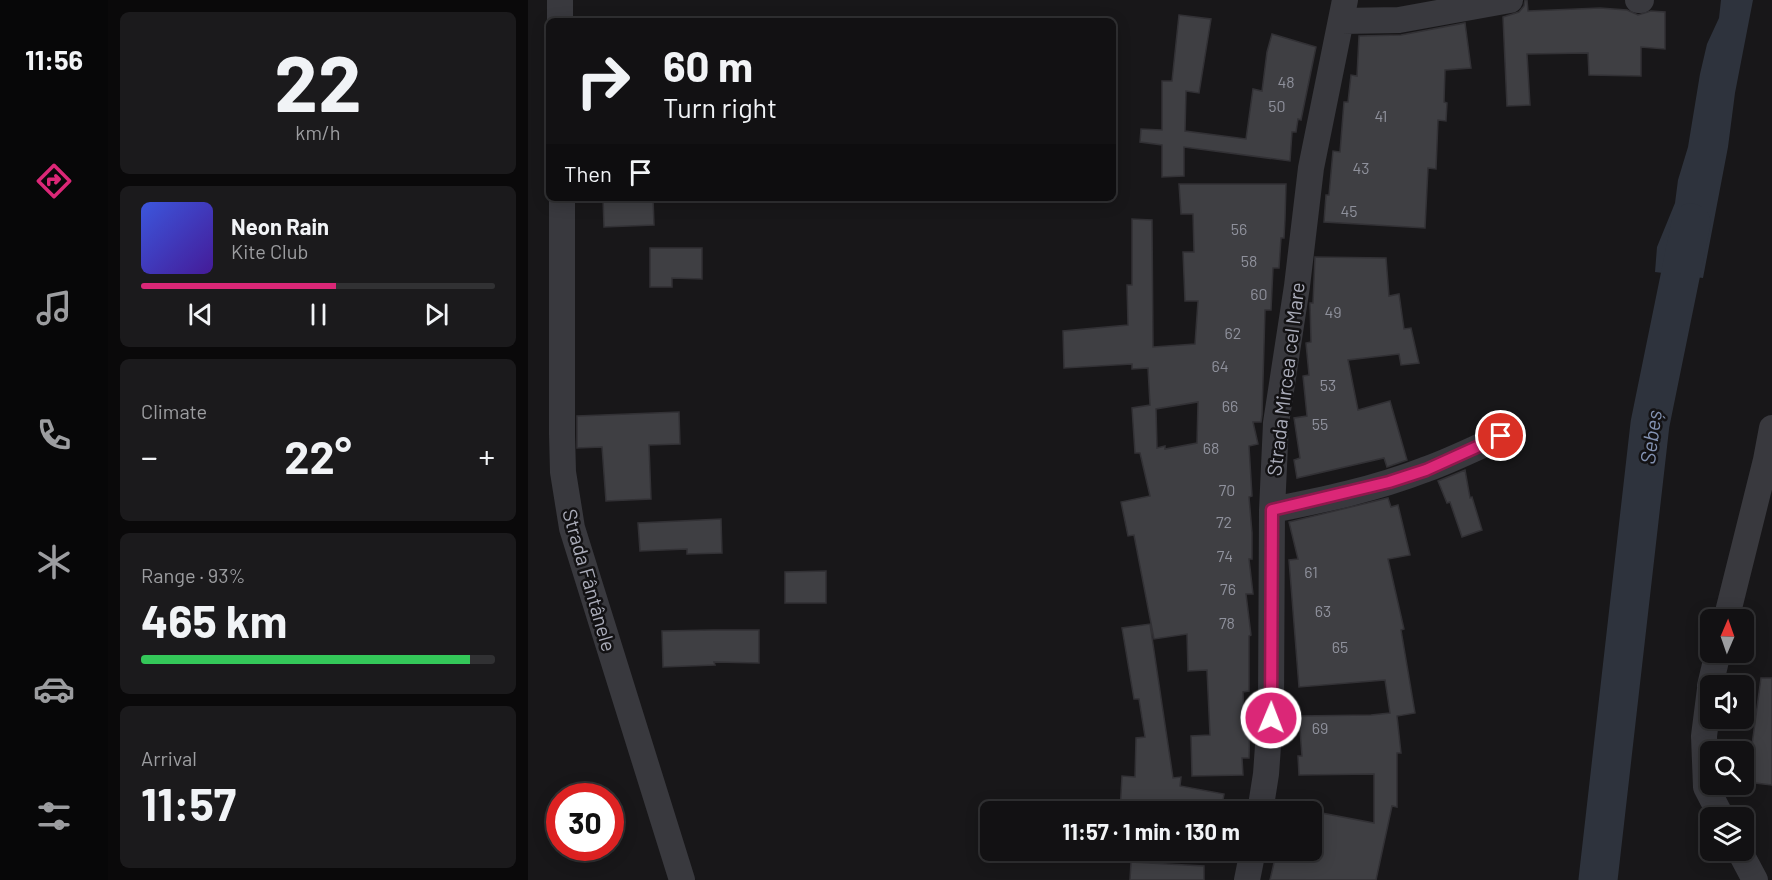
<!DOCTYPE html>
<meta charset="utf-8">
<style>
:root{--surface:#121113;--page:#1b1a1c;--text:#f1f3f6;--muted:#9c9da0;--line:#313133;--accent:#db2777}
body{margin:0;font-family:Barlow,sans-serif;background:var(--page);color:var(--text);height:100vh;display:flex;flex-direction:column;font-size:22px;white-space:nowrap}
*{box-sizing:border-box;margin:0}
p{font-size:20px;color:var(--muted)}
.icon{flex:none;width:33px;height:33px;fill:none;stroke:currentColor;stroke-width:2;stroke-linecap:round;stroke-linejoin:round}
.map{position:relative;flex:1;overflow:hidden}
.details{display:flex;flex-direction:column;gap:12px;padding:12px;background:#0a090a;width:420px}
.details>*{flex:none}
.guide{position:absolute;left:18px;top:18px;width:570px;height:183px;border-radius:9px;box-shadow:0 3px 15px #0003,0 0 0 2px var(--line);background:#121113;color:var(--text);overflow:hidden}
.needle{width:39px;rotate:2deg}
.tools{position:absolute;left:1172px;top:609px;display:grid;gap:12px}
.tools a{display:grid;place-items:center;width:54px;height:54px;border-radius:9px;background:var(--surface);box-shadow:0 3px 15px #0003,0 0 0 2px var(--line);font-size:30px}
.speed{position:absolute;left:18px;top:783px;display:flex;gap:12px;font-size:30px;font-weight:700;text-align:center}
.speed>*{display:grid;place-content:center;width:78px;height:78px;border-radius:50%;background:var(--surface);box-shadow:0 3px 15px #0003,0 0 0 2px var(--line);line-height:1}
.speed .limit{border:9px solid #d22;background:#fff;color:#111}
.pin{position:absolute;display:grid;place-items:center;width:51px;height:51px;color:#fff;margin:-26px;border:3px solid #fff;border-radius:50%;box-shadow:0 2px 6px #0007}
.me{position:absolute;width:66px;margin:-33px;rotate:1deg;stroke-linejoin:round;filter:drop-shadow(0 0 4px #0008)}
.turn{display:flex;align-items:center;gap:21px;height:126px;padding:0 18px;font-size:27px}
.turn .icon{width:78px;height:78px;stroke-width:2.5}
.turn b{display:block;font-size:42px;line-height:51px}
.then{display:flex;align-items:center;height:57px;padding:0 18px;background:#0003;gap:12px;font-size:22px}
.big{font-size:45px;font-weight:700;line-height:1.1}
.details .tile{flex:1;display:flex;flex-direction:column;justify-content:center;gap:9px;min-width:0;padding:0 21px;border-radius:9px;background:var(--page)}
.details .dial{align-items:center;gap:0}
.dial b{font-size:78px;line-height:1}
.song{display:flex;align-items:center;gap:18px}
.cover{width:72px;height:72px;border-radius:9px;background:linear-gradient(135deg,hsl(230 70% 55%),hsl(260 70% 35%))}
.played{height:6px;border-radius:3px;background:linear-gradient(90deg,var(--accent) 55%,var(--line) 55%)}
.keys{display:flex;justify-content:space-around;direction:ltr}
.heat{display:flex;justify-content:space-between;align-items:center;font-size:33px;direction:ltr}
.charge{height:9px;border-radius:4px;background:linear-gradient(90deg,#34c759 93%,var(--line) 0)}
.trip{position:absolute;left:452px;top:801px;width:342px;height:60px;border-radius:9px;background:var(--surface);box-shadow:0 3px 15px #0003,0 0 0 2px var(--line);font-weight:700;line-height:60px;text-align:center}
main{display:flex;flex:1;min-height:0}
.tab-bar{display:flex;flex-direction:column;width:108px;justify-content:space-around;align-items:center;background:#070708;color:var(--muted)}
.tab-bar .icon{width:42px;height:42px}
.tab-bar .current{color:var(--accent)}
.tab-bar b{font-size:27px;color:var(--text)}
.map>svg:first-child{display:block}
.water{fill:#2e333d}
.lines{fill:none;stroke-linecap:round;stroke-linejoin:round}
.river{stroke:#2e333d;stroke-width:39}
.building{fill:#3f3f43;stroke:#323135;stroke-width:1.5;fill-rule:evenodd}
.minor{stroke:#39393e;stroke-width:26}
.route-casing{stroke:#8e194d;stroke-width:15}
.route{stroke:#db2777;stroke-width:10}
.labels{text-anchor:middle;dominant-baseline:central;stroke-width:5;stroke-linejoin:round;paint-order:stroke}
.number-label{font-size:16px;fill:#8f919c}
.street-label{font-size:20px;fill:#aaacb9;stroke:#131214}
.water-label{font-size:21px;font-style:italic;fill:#8392b2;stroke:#131214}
</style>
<main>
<nav class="tab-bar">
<b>11:56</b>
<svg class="icon current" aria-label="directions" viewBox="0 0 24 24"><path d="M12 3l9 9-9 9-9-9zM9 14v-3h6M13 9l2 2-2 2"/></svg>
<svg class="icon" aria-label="music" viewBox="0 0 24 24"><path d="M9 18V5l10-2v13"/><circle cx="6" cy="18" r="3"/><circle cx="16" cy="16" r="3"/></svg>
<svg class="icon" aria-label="phone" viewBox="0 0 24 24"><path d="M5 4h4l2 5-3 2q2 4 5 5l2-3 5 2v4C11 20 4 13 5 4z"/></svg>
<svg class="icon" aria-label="climate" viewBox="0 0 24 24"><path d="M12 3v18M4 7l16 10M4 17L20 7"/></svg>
<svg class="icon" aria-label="car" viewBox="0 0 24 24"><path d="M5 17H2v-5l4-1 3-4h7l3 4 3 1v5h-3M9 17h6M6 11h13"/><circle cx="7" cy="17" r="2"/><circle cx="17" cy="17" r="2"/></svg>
<svg class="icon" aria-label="filters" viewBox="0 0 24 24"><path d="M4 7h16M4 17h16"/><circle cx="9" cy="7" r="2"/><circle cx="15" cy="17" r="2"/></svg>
</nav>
<section class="details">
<div class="tile dial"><b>22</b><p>km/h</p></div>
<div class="tile">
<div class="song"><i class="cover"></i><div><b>Neon Rain</b><p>Kite Club</p></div></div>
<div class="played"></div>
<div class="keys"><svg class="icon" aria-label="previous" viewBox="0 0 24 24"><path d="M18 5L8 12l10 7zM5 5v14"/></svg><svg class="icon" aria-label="pause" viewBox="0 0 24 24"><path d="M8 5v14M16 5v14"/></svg><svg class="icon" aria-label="next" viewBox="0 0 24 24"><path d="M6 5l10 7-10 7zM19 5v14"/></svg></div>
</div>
<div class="tile"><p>Climate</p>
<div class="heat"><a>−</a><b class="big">22°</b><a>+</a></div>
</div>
<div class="tile"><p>Range · 93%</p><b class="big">465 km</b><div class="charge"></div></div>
<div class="tile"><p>Arrival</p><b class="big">11:57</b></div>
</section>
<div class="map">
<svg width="1244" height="880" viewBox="0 0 1244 880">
<rect width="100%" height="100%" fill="#181719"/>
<path class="water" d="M1193,0h32l-18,93 -7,54 -25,131 -48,-6 2,-25 18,-44 3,-23 10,-33 12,-73 7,-30 12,-26z"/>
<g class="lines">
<path class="river" d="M1070,880l52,-456 41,-201"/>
</g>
<path class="building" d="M997,0h2l1,11 72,-3 27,2 11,5 13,-4 14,1v37l-24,-2v29l-52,-1 -1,-22 -61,1 3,51 -23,1 -4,-89 16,-5 5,-6z
M651,15l32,4 -12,74 -13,-2 -1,40 61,8 7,-50 9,2 5,-39 5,-18 44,13 -15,73 -3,-1 -2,13h-4l-2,29 -106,-14v29l-22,1v-32l-22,-3 1,-13 21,1v-49h10z
M937,23l6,45 -26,2 -1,32 3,1 -1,18 -8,-1 -2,49 -8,-1 -3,60 -101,-6 2,-27h3l4,-44 7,1 4,-50h4l3,-27 6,1 2,-40 42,-1z
M651,184h107l-1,35 -1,19h-3l-2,30h-6l-2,42h-6l-3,105 -1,7h-8l5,22 -9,2 3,50 -3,1 3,36v26h-3l4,35h-7l5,41 -2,1v55l-6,1 1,25h6l-1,41h-7l1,17 -51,1 -1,-40 19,-1 -3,-65 -19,1 -1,-37 -33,5 -20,-104 -6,1 -7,-34 29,-6 -10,-43h-5l-3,-45 18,-3 -2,-37 -16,1v-5l-68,4 -1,-37 65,-6 -1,-40h5v-66l20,1 1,127 42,-3 3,-43h-13l-2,-49h11l-1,-38h-12zM670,402l-1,41 -32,6v-3l-8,2 -1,-39z
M75,198h50l1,27 -50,2z
M122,248h52v31l-30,-1v9h-22z
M787,257l71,1 3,38 10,-2 5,35 7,-1 8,35 -18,2 -2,-11 -51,6 10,50 32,-9 17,59 -20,7 -3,-9 -87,20 -3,-18 6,-2 -6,-40 13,-2 -4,-40 6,-1 -3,-32 5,-1 -1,-39h3z
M151,412l1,32 -31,1 2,54 -45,2 -4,-54 -25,1v-32z
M937,470l5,28 2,-1 10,33 -20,7 -12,-35 -3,1 -9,-22z
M860,498l3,9 7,-2 12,50 -22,4 16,70 -3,1 14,83 -18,3 4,37h-4v54l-5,-1 -16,74h-106l7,-30h34v-39l63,12v-49l-75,1 -1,-19h4l-3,-40 72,-1 19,-2 -5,-33 -86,7 -10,-127 9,-1 -9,-37z
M193,519l1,34 -35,1v-5l-47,2 -2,-28z
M298,571v32h-41v-31z
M622,624l23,154 8,-1 -1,9 44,8 -2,12 -37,-3 -1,9h-64l2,-36 13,1 1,-39 9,-1 -6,-38h-5l-12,-71z
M186,630h45v33l-45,-1 1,3 -52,2 -1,-36z
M1233,678h11v107l-25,-3z
M603,862l73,4v14h-74z"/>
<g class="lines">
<path class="minor" d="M32,0v21
M1110,0h3
M814,21l57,-1 111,-20
M34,198v236l1,38 9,56 110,352
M744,510c51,-10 103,-21 152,-40 26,-9 51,-22 77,-33
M1198,620l40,-160 6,-32
M1182,686l8,-34
M1182,689l-6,47 2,51 16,31
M732,812l6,-38 5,-70 1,-194 4,-87 21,-137 14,-118 34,-168
M1211,850l16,30
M719,880l6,-30"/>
</g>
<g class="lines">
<g class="route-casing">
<path id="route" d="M743,718l1,-208 117,-28 37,-12 75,-34"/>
</g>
<use href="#route" class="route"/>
</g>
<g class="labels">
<g class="number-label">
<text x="758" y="81">48</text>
<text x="749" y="105">50</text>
<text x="853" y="115">41</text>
<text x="833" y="167">43</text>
<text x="821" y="210">45</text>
<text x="711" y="228">56</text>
<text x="721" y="260">58</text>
<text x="731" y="293">60</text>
<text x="805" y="311">49</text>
<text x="705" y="332">62</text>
<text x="692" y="365">64</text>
<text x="800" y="384">53</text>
<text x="702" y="405">66</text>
<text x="792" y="423">55</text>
<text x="683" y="447">68</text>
<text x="699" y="489">70</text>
<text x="696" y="521">72</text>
<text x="697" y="555">74</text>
<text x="783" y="571">61</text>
<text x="700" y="588">76</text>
<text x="795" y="610">63</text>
<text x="699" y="622">78</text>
<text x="812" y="646">65</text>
<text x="792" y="727">69</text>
</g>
<g class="street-label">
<text transform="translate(757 379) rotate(-83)">Strada Mircea cel Mare</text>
<text transform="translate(62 580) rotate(74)">Strada Fântânele</text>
</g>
<g class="water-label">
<text transform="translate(1122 437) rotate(-82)">Sebeș</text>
</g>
</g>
</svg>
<div class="tools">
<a><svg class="needle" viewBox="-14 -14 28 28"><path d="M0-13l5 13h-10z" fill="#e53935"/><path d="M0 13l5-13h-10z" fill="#9c9da0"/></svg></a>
<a><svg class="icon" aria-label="sound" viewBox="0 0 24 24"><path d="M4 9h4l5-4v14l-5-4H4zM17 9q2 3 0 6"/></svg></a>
<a><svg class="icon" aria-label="search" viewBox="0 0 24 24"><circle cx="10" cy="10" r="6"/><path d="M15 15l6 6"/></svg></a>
<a><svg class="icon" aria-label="layers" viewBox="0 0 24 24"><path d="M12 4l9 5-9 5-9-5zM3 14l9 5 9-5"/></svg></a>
</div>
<div class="speed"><div class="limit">30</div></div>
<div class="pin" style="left:973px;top:436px;background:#d93025"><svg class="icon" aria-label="arrive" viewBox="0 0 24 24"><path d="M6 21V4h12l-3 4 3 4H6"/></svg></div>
<svg class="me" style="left:743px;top:718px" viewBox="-20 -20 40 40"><circle r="17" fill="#db2777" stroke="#fff" stroke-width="3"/><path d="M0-11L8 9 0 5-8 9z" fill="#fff"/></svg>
<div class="trip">11:57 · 1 min · 130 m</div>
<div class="guide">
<div class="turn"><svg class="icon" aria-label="right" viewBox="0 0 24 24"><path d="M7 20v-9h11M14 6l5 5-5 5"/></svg><div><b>60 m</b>Turn right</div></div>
<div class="then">Then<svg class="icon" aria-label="arrive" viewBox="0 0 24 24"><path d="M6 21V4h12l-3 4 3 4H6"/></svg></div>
</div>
</div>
</main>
